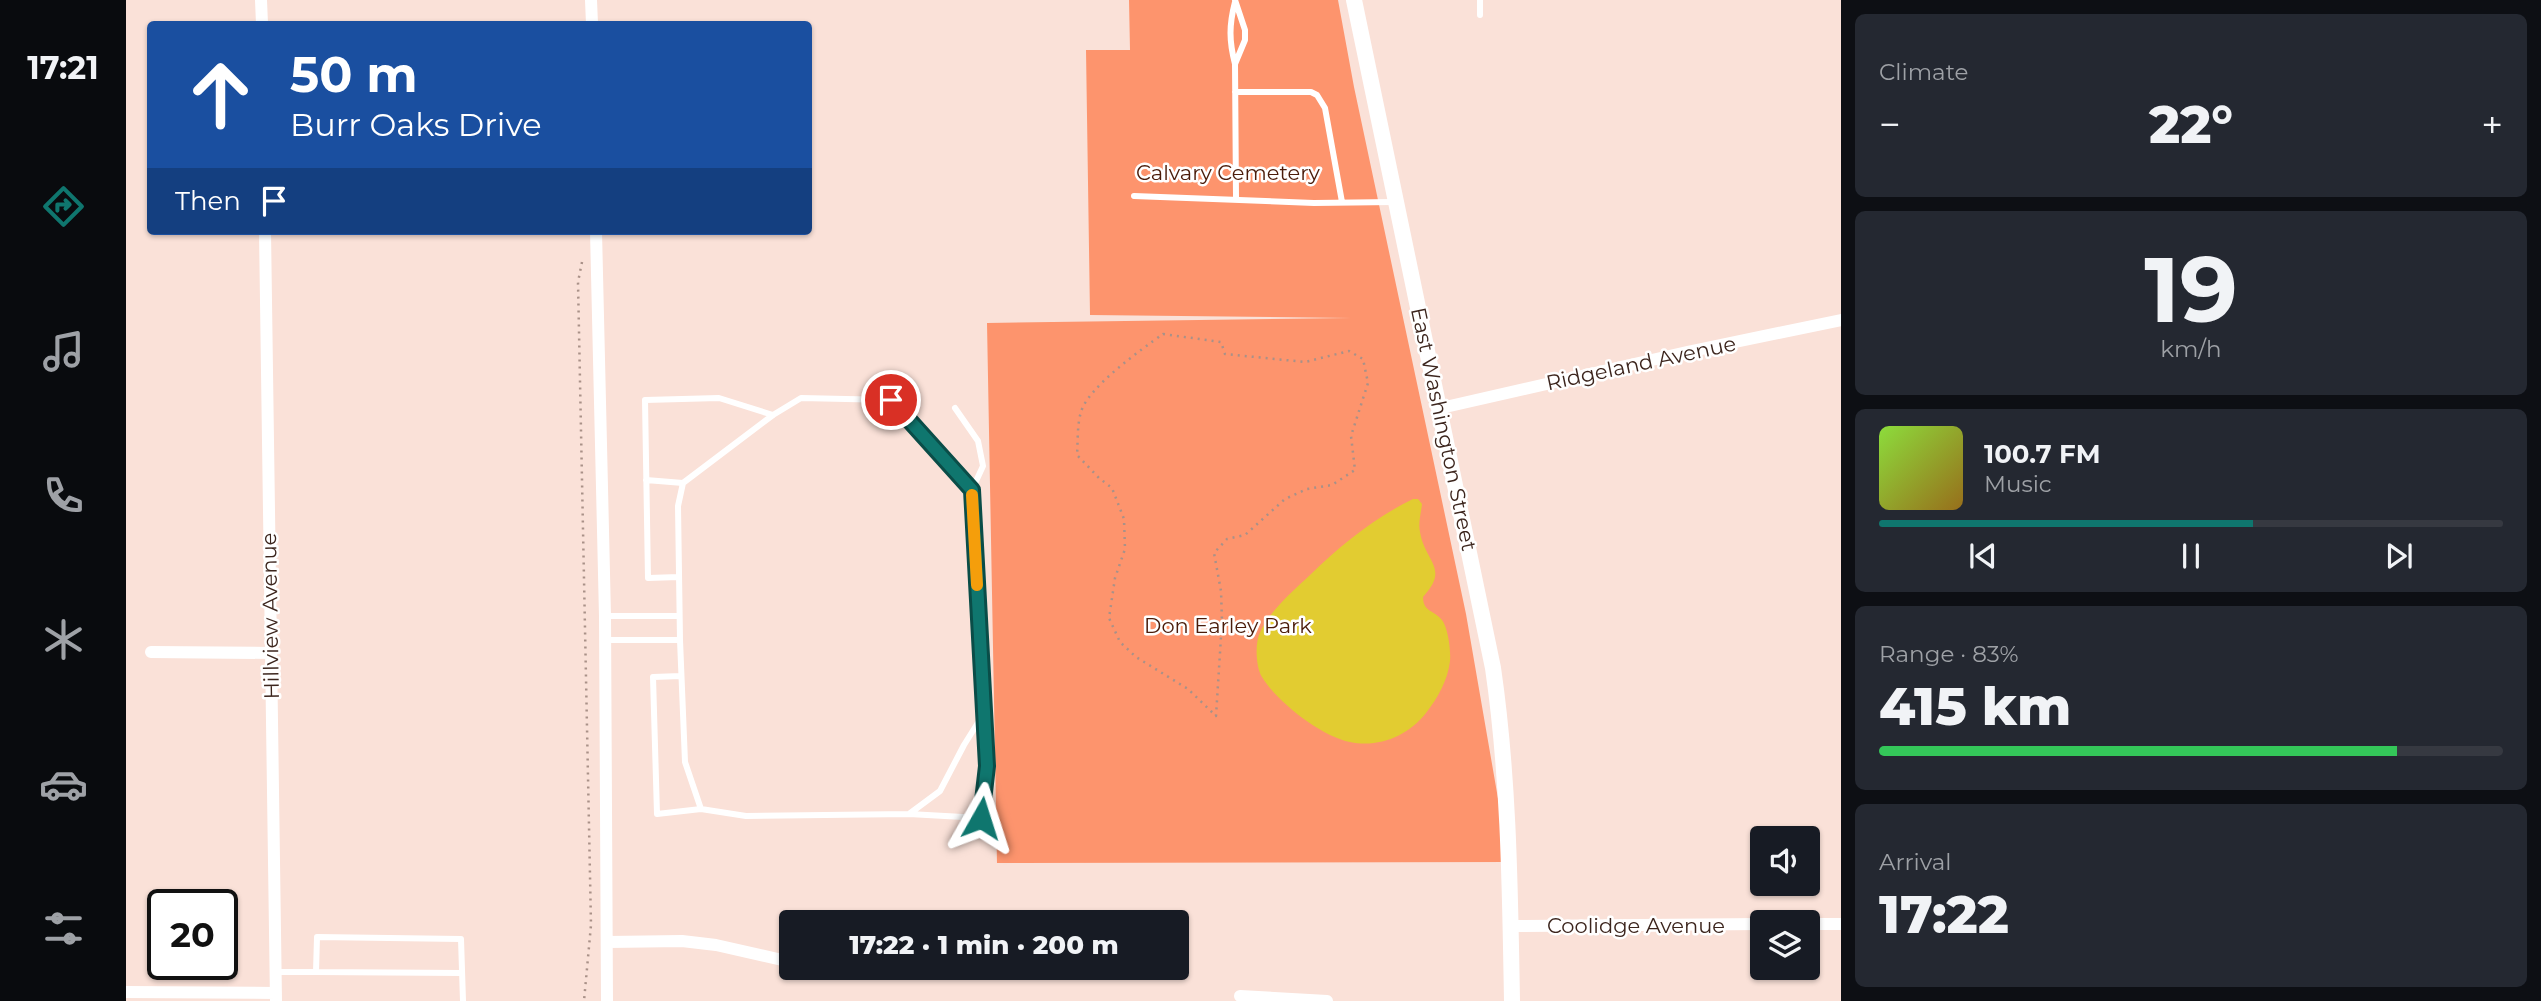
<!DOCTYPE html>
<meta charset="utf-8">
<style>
:root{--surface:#171b24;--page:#242831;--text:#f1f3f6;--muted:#9ea1a6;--line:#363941;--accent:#0f766e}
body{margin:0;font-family:Montserrat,sans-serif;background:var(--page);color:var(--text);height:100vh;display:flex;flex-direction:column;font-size:26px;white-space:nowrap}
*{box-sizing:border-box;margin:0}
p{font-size:23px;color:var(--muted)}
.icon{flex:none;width:38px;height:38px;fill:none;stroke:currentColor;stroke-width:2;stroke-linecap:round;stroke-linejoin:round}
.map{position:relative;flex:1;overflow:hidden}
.details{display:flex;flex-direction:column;gap:14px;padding:14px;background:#0d0f14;width:700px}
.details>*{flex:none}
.guide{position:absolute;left:21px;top:21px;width:665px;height:214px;border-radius:7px;box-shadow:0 2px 5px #0004;background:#1a4fa0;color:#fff;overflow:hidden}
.tools{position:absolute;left:1624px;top:826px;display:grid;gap:14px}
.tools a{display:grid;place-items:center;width:70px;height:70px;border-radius:7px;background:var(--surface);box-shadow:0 2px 5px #0004;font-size:35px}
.speed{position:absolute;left:21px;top:889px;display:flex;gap:14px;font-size:35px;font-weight:700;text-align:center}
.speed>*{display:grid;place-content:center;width:91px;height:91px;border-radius:50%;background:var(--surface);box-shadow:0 2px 5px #0004;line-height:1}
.speed .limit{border:4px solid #111;border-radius:10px;background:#fff;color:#111}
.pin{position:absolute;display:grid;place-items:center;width:60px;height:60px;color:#fff;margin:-30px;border:4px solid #fff;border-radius:50%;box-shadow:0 2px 7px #0007}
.me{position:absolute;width:77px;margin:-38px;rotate:6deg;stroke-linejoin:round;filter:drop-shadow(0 0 5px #0008)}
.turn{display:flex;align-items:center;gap:24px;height:147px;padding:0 28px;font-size:32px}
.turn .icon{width:91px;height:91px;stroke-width:2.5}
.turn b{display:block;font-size:49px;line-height:60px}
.then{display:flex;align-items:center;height:66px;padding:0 28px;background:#0003;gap:14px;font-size:26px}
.big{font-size:52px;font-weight:800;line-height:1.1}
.details .widget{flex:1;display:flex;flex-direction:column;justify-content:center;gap:10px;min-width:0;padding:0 24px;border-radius:10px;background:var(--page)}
.details .dial{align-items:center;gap:0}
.dial b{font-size:91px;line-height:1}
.song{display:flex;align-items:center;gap:21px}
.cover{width:84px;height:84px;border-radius:10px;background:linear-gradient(135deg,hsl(90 70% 55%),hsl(40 70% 35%))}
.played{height:7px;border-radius:4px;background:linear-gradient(90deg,var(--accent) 60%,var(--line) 60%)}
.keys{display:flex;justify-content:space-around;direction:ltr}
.heat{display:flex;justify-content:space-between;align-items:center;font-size:38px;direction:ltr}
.charge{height:10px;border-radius:5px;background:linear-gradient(90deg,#34c759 83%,var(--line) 0)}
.trip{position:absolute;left:653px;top:910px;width:410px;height:70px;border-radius:7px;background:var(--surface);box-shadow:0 2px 5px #0004;font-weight:800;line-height:70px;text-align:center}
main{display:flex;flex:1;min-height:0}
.menu{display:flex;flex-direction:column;width:126px;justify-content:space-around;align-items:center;background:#090b0e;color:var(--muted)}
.menu .icon{width:49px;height:49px}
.menu .current{color:var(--accent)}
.menu b{font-size:32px;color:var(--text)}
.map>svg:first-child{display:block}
.green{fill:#fd946d}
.water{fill:#e2cc31}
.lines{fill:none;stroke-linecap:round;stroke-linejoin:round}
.path{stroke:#a99188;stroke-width:2.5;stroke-dasharray:2 5;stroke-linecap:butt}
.service{stroke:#fff;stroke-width:6}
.minor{stroke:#fff;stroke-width:12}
.secondary{stroke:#fff;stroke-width:16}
.route-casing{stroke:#0a4d48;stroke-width:18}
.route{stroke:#0f766e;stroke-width:12}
.slow{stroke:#f59e0b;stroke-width:12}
.labels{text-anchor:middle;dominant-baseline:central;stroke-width:5;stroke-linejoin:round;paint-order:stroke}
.park-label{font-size:21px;fill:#4b1c0a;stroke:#fff}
.street-label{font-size:21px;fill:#3c251d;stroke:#fff}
</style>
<main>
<nav class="menu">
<b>17:21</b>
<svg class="icon current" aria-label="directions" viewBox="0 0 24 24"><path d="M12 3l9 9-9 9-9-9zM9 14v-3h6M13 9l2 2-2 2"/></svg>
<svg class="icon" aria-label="music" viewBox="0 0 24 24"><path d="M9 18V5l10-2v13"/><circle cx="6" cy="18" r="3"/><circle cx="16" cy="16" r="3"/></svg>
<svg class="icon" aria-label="phone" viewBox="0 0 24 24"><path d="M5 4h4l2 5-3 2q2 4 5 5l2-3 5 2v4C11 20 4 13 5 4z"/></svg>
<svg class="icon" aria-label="climate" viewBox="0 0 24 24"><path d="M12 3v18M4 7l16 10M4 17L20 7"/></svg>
<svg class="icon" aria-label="car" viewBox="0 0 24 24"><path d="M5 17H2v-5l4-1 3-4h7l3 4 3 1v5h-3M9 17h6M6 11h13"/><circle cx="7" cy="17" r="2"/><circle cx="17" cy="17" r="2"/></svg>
<svg class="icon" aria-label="filters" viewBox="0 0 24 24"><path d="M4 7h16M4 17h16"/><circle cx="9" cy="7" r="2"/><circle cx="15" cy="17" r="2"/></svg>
</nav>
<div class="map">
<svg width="1715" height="1001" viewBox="0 0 1715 1001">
<rect width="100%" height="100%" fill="#fae1d8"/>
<path class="green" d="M1003,0h209l16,87 112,527 43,248 -512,1 -10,-540 364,-5 -261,-3 -4,-265h44z"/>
<path class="water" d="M1287,499h5l4,5c-1,9 -4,19 -2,28 5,30 30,36 3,65 0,15 11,13 19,23 6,8 9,30 8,41 -2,19 -13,38 -24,52 -18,23 -47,35 -76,29 -28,-5 -73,-40 -88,-65 -6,-10 -7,-31 -3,-42 9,-23 34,-44 51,-60 31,-30 64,-57 103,-76z"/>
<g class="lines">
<path class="path" d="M456,262l-4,20 13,643 -7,76
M1037,334l58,8 4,12 80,8 44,-11 14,8 5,24 -17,53 4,34 -23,15 -25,4 -22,10 -40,36 -18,4 -13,14 7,38 1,30 -6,95 -28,-27 -52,-32 -16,-15 -11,-24 6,-40 10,-29 -1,-30 -12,-31 -13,-10 -22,-23c1,-14 0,-30 4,-43 7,-25 61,-63 82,-78z"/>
<path class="service" d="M1109,0l10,30v10l-10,24 1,134
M1109,2c-6,23 -6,39 0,62
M1354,15v-15
M1109,92h76l6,3 8,13 17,94
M1008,196l180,7 79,-1
M675,398l90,2 81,90 12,223 -20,32 -24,46 -31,23 -163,2 -45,-7 -16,-47 -5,-122 -2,-134 5,-23 90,-68z
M829,408l23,33 5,25 -11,24
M520,480l37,3
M553,577l-31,1 -3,-178 74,-2 54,17
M479,616h74
M480,640h74
M555,676l-28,1 4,137 44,-5
M783,814l72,4 6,-52 -3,-52
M150,972h40l1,-35 144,2 2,62
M190,972l146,1"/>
<path class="minor" d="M135,0l1,24
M465,0l1,24
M139,231l11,770
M470,231l9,385 2,385
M1315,408l246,-56 154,-32
M25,652l120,1
M1682,924h33
M1385,926l251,-2
M482,942l74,-1 34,4 75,17
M689,968l21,5 17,-5
M0,992l150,1
M1114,996l87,5"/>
<path class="secondary" d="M1228,0l139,668c16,110 17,221 19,333"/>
</g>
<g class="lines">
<g class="route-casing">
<path id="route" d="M765,400l81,90 15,276 -6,52"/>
</g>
<use href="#route" class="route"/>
<path class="slow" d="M846,495l5,90"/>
</g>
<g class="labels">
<g class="park-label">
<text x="1102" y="172">Calvary Cemetery</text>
<text x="1102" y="625">Don Earley Park</text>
</g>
<g class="street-label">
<text transform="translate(1515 363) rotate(-12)">Ridgeland Avenue</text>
<text transform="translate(1318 429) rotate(78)">East Washington Street</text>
<text transform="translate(144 616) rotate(-91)">Hillview Avenue</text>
<text x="1510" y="925">Coolidge Avenue</text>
</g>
</g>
</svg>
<div class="tools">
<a><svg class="icon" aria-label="sound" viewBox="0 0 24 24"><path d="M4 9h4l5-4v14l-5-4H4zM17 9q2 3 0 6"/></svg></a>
<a><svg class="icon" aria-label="layers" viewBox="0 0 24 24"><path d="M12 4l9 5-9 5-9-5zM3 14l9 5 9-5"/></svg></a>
</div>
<div class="speed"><div class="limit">20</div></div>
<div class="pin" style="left:765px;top:400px;background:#d93025"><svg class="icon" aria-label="arrive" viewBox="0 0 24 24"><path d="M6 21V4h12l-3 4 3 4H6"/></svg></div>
<svg class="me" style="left:855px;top:818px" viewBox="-20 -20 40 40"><path d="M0-17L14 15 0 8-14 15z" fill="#0f766e" stroke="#fff" stroke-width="4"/></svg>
<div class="trip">17:22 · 1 min · 200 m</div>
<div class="guide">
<div class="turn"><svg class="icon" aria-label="ahead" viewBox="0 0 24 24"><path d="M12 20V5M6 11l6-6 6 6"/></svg><div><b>50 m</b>Burr Oaks Drive</div></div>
<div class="then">Then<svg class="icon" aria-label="arrive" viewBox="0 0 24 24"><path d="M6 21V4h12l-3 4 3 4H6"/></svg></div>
</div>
</div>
<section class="details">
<div class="widget"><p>Climate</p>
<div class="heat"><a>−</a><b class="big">22°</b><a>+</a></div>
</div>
<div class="widget dial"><b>19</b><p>km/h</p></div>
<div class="widget">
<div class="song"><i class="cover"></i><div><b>100.7 FM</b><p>Music</p></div></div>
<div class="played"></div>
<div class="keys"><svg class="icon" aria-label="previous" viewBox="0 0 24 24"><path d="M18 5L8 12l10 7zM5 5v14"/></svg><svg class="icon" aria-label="pause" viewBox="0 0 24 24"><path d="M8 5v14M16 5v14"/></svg><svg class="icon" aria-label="next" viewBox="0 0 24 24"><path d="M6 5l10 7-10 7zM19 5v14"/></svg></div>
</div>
<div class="widget"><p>Range · 83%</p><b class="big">415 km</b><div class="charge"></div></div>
<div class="widget"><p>Arrival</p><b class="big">17:22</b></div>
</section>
</main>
